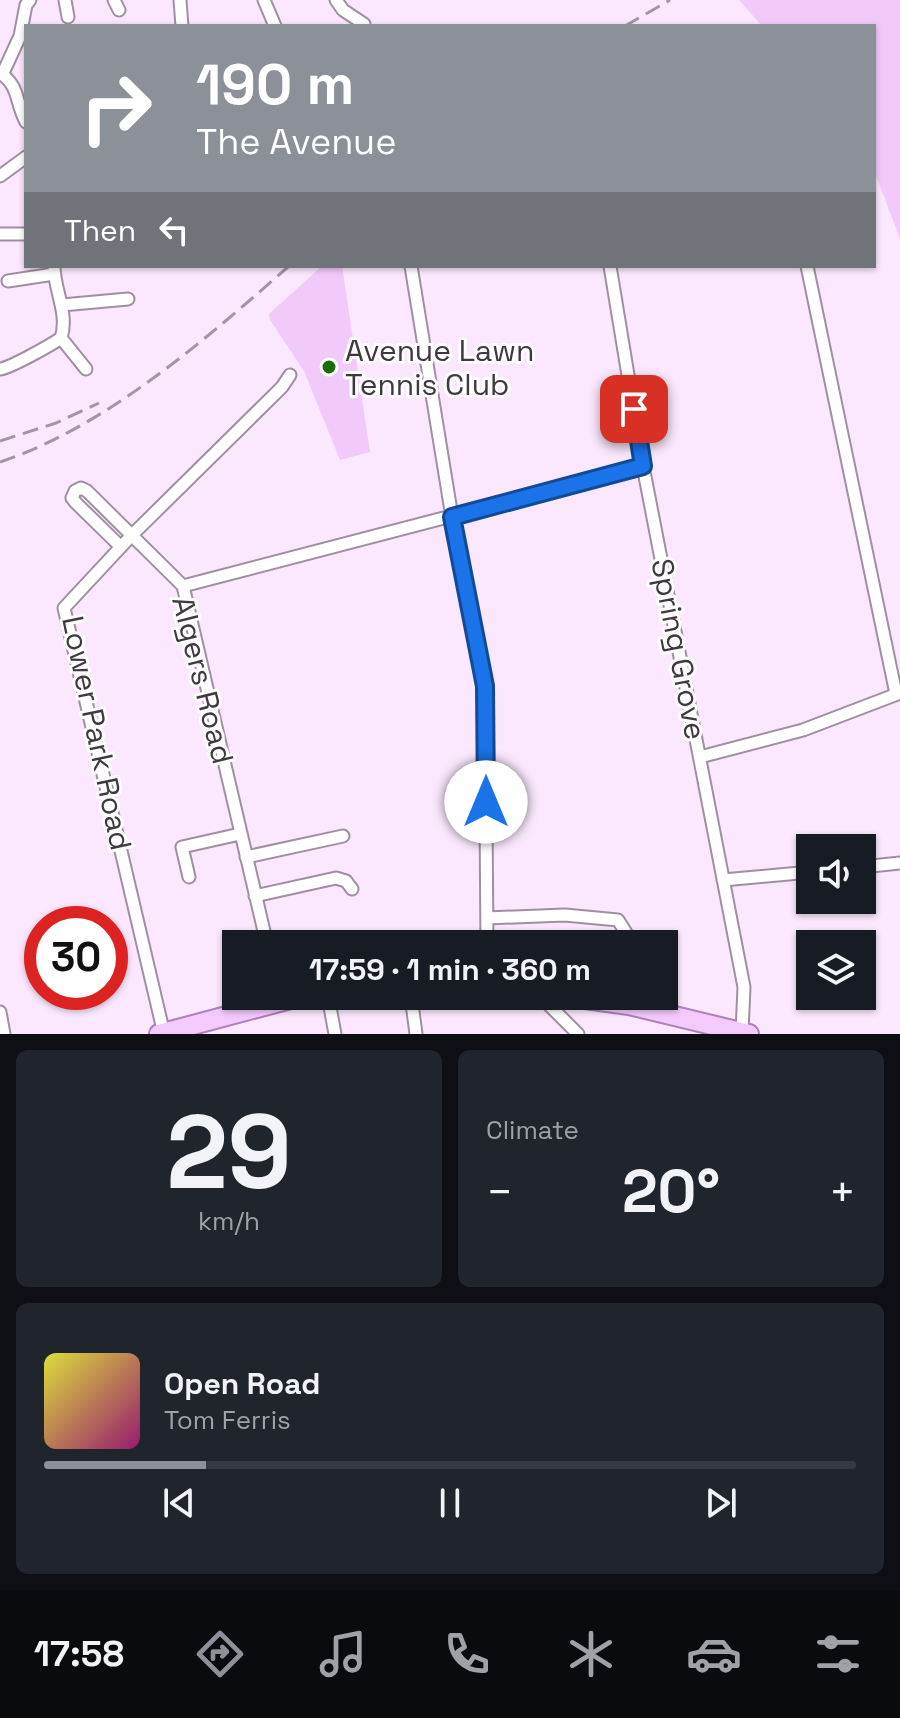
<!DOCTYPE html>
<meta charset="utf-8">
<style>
:root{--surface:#171b24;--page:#20242c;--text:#f1f3f6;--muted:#9ea1a6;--line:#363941;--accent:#8c9099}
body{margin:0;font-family:"Space Grotesk",sans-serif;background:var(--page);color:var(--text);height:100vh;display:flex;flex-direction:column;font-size:30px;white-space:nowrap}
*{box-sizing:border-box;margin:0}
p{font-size:26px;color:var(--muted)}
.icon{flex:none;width:44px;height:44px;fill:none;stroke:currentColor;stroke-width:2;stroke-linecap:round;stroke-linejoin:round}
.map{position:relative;height:1034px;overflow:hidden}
.sheet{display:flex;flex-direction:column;gap:16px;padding:16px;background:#0d0f14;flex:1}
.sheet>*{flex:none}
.hud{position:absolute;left:24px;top:24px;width:852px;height:244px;border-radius:0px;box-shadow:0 2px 6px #0004;background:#8c9099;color:#fff;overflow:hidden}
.tools{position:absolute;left:796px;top:834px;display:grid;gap:16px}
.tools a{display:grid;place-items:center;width:80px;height:80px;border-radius:0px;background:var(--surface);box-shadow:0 2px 6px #0004;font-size:40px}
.speed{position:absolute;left:24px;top:906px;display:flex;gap:16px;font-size:40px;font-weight:700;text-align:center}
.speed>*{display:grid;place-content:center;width:104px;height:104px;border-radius:50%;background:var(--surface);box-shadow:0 2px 6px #0004;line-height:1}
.speed .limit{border:12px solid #d22;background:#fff;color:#111}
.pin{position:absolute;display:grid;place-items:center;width:68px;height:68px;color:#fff;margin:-34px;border-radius:16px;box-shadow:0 4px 12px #0006}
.me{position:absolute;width:88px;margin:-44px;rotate:0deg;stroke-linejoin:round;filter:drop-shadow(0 0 6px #0008)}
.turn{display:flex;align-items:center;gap:28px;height:168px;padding:0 40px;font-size:36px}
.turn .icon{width:104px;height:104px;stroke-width:2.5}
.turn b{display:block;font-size:56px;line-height:68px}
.then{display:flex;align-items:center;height:76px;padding:0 40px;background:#0003;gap:16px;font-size:30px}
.big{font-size:60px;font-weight:800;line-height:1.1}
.sheet .widget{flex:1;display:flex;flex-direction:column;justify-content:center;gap:12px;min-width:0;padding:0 28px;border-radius:12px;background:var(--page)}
.sheet .dial{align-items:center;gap:0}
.dial b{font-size:104px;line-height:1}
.song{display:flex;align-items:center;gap:24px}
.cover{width:96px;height:96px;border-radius:12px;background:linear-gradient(135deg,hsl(60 70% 55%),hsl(320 70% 35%))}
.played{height:8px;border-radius:4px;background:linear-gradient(90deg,var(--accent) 20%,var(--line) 20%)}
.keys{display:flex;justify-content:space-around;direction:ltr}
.heat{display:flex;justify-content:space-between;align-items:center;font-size:44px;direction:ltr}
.sheet .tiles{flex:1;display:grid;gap:16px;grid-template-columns:1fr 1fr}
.widget:last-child{grid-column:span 2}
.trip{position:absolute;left:222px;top:930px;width:456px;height:80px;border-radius:0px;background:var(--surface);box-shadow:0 2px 6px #0004;font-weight:800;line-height:80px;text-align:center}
.tab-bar{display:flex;height:128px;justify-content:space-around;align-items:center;background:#090b0e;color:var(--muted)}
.tab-bar .icon{width:56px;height:56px}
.tab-bar .active{color:var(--accent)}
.tab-bar b{font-size:36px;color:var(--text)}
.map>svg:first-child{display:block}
.green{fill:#f2cafa}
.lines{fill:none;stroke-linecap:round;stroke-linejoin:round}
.street-casing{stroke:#a08fa3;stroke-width:15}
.primary-casing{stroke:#b080ba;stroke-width:22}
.street{stroke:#fff;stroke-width:11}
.primary{stroke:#f4cafd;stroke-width:18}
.rail{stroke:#a395a5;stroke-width:3;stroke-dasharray:16 8;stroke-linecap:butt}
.route-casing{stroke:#114b97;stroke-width:20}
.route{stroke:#1a73e8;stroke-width:14}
.poi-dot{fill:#1c6a0b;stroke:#fdfdfd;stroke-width:3}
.labels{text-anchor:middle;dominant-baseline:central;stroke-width:6;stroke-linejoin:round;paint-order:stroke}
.poi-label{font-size:30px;fill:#403841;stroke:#fdfdfd;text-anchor:start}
.street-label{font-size:30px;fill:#403841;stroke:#fdfdfd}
</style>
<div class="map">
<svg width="900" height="1034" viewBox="0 0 900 1034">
<rect width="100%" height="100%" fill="#fbe8fe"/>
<path class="green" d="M739,0h161v239l-26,-69v-144h-112z
M322,266h20l28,186 -30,8 -36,-89 -34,-51 -1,-6z"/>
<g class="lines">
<g class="street-casing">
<path id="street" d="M65,0l3,17
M114,0l5,10
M180,0l2,26
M264,0l11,26
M336,0l7,10 21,14
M0,73c20,13 15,29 26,49
M3,73l17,-37 6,-31 4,-5
M0,176l26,-19
M0,234h26
M411,266l41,251 33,169 2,258
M610,266l33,200 101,521 -2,45
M807,266l89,428
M8,281l46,-7
M62,305l66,-6
M61,338l25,31
M0,369c10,-1 51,-24 61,-31 8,-24 -7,-48 -7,-72
M121,547l-45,-44 -4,-5 3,-7 6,-3 6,3 96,95 84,358
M183,586l460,-120
M700,757l103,-27 97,-37
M246,857l97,-21
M862,867l38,-4
M189,877l-7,-30 58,-13
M723,880l87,-8
M255,896l81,-18 10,3 6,8
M487,918l78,-3 53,5 15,24
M328,996l7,38
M411,996l5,38
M540,996l38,38
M0,1012l4,22
M164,1034l-100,-426 67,-72 151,-149 8,-12"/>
</g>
<g class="primary-casing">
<path id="primary" d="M563,996l66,9 120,29
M159,1034l143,-38"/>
</g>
<use href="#street" class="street"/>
<use href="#primary" class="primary"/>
<path class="rail" d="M625,26l45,-26
M0,441l56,-18 43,-20
M0,462c106,-35 206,-123 289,-196"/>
</g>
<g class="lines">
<g class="route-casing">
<path id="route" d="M486,802l-1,-116 -33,-169 191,-51 -9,-57"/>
</g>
<use href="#route" class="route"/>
</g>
<circle class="poi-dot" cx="329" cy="367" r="8"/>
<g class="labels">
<g class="poi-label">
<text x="345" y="350">Avenue Lawn<tspan x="345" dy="34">Tennis Club</tspan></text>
</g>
<g class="street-label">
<text transform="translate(679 649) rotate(79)">Spring Grove</text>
<text transform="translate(203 680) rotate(76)">Algers Road</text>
<text transform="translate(97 733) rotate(78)">Lower Park Road</text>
</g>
</g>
</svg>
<div class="tools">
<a><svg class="icon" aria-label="sound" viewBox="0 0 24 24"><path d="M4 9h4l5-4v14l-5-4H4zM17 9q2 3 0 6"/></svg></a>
<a><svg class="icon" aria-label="layers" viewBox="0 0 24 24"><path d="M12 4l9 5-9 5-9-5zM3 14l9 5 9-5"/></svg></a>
</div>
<div class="speed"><div class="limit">30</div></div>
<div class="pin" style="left:634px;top:409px;background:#d93025"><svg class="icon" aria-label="arrive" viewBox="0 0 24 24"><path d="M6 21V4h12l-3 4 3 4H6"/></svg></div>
<svg class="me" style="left:486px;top:802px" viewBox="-20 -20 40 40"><circle r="19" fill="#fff"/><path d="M0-13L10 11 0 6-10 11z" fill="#1a73e8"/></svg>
<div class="trip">17:59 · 1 min · 360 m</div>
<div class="hud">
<div class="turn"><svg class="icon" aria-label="right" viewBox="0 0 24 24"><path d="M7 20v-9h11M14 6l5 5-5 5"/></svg><div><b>190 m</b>The Avenue</div></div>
<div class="then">Then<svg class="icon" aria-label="left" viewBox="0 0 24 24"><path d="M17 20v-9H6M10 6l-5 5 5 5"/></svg></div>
</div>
</div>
<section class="sheet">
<div class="tiles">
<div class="widget dial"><b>29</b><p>km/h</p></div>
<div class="widget"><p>Climate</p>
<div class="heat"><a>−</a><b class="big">20°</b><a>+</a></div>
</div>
<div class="widget">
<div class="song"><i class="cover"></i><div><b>Open Road</b><p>Tom Ferris</p></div></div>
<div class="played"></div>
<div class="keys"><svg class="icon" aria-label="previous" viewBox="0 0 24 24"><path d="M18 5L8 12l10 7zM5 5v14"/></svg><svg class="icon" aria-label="pause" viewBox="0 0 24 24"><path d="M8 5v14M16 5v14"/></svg><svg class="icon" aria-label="next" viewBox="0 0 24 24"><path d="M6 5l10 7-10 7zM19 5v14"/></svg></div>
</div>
</div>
</section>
<nav class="tab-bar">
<b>17:58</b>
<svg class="icon active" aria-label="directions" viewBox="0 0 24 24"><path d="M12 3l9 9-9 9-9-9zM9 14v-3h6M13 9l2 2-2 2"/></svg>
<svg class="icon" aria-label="music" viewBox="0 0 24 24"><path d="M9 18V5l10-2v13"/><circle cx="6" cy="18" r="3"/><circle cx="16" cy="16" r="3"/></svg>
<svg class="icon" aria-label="phone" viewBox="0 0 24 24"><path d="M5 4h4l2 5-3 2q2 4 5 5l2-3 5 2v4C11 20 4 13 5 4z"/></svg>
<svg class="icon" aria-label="climate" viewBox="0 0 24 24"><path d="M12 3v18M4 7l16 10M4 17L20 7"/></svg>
<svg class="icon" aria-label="car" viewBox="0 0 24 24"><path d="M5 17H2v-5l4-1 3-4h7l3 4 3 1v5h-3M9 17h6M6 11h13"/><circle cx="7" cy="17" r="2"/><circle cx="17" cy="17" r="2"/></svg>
<svg class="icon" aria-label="filters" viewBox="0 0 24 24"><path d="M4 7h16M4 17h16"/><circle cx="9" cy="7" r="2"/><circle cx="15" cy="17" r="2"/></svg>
</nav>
